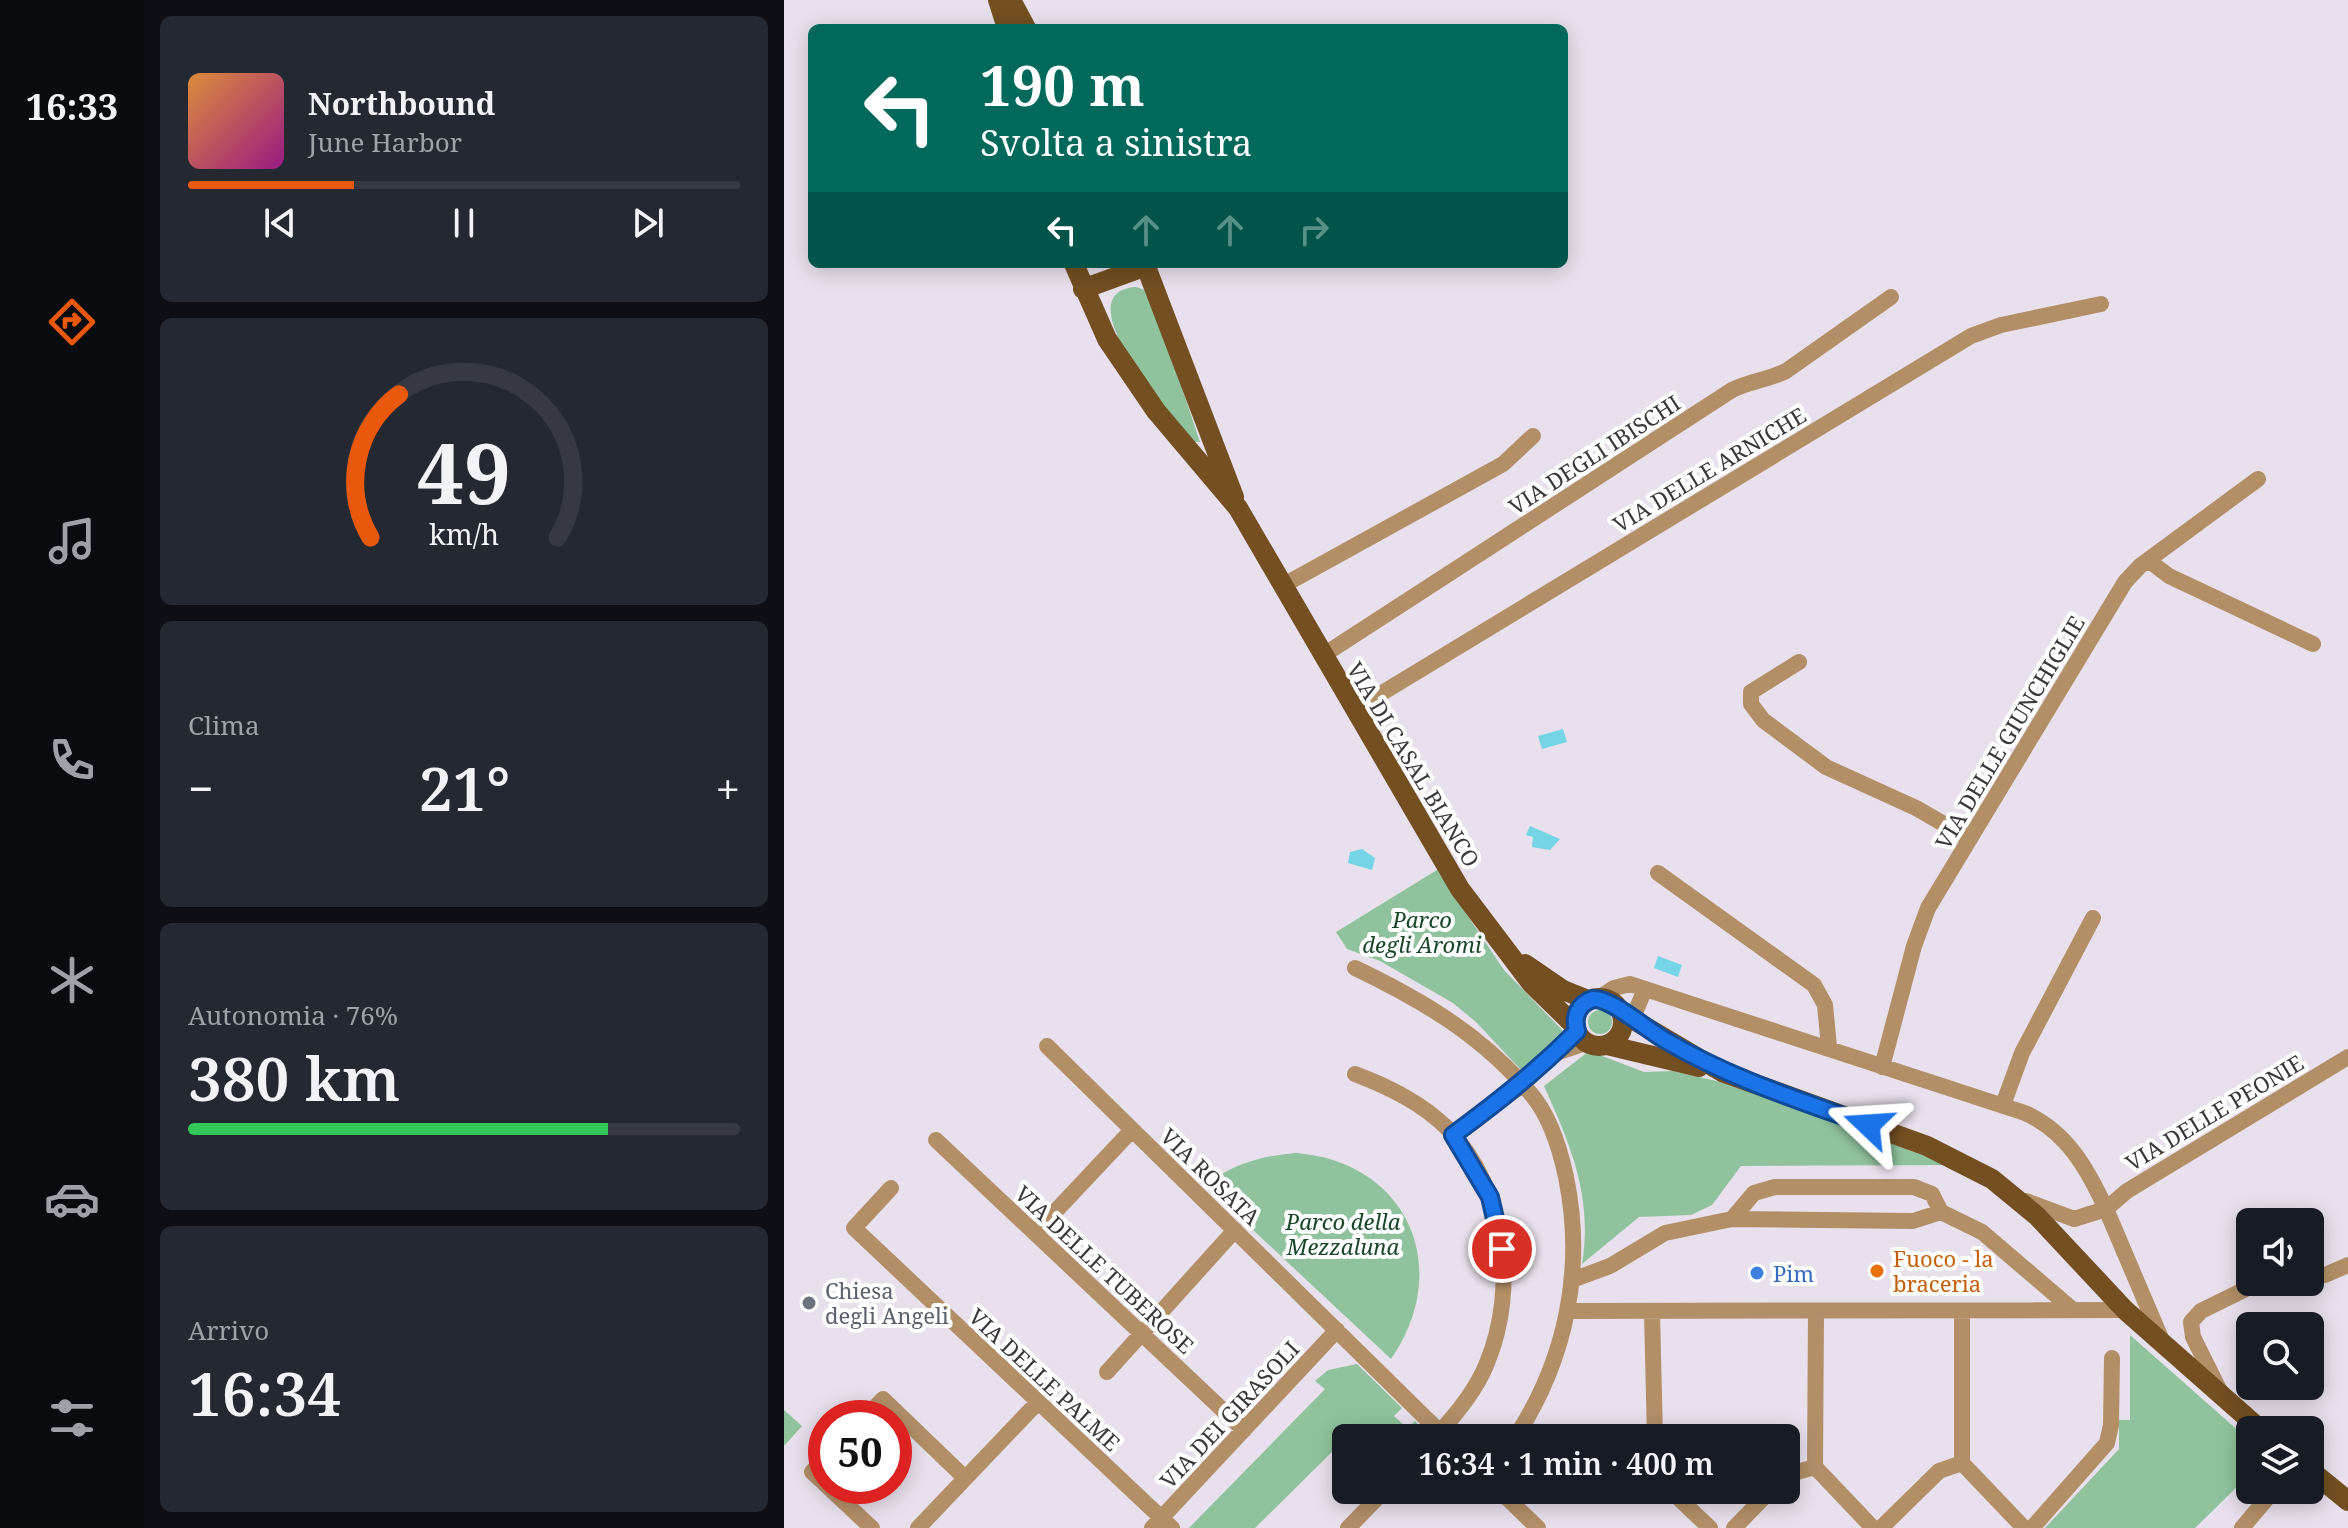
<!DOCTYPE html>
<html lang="it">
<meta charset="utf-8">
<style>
:root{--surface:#171b24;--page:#242831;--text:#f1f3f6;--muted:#9ea1a6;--line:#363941;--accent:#ea580c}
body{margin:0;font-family:"Noto Serif",serif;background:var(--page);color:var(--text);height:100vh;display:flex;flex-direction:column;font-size:30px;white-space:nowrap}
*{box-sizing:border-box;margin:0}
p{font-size:26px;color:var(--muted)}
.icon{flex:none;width:44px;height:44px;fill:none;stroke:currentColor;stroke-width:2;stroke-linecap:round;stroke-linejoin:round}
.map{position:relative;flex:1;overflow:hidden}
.side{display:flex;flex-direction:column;gap:16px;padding:16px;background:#0d0f14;width:640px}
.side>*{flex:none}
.hud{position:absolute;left:24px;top:24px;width:760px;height:244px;border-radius:12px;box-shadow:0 4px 20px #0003;background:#00695c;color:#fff;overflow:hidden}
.fabs{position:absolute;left:1452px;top:1208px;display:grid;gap:16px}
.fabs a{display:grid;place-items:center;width:88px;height:88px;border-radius:12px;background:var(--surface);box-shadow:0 4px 20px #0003;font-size:40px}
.speed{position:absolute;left:24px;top:1400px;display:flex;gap:16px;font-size:40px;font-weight:700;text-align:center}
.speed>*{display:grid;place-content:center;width:104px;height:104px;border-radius:50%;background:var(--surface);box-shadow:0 4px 20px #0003;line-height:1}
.speed .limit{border:12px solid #d22;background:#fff;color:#111}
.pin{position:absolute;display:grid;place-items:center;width:68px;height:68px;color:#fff;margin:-34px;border:4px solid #fff;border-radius:50%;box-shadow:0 2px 8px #0007}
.me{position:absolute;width:88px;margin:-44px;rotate:290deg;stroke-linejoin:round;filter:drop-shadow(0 0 6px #0008)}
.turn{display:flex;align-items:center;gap:28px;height:168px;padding:0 40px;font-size:36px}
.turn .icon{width:104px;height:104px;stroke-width:2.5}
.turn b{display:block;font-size:56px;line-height:68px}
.lanes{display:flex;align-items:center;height:76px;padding:0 40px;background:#0003;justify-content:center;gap:40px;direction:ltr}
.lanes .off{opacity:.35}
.big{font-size:60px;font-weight:600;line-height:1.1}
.side .card{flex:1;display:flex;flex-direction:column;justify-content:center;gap:12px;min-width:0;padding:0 28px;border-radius:12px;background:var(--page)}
.side .dial{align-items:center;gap:0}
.dial svg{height:208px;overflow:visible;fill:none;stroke:var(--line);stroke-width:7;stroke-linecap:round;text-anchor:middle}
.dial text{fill:var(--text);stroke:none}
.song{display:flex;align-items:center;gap:24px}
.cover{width:96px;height:96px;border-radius:12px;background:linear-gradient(135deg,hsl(30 70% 55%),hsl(310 70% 35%))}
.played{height:8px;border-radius:4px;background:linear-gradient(90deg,var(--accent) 30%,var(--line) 30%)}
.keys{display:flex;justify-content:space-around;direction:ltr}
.heat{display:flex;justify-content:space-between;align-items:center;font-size:44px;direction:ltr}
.charge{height:12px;border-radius:6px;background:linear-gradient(90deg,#34c759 76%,var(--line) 0)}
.trip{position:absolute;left:548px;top:1424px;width:468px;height:80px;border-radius:12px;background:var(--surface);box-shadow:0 4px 20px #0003;font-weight:600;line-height:80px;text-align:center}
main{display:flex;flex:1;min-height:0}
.tab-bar{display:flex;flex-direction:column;width:144px;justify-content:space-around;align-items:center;background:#090b0e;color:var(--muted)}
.tab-bar .icon{width:56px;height:56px}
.tab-bar .active{color:var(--accent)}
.tab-bar b{font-size:36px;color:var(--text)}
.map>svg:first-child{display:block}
.green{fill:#90c39d}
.water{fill:#75d4e6}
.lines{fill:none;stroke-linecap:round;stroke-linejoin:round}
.minor{stroke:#b28f67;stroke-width:16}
.major{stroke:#734f21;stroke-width:20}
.route-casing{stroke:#114b97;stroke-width:20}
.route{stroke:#1a73e8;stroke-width:14}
.food-dot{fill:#e8710a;stroke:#fff;stroke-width:3}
.shop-dot{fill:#3f7fe0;stroke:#fff;stroke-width:3}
.worship-dot{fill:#6b7280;stroke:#fff;stroke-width:3}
.labels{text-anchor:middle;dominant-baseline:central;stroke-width:8;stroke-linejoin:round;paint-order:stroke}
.street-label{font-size:22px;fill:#3a373b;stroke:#fff}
.park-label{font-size:22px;font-style:italic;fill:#184729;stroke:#fff}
.food-label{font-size:22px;fill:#c56008;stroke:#fff;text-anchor:start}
.shop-label{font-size:22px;fill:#366cbe;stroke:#fff;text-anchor:start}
.worship-label{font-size:22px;fill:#5b616d;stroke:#fff;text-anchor:start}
</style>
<main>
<nav class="tab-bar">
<b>16:33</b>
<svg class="icon active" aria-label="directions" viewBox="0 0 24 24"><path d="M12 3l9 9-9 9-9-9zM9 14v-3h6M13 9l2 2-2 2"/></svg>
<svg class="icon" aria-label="music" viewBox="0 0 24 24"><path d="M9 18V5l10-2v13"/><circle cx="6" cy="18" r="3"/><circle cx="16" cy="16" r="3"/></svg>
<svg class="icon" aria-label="phone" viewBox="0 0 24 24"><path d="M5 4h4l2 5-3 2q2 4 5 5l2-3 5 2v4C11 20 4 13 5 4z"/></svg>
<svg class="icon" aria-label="climate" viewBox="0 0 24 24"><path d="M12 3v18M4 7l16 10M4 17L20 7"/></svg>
<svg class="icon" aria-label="car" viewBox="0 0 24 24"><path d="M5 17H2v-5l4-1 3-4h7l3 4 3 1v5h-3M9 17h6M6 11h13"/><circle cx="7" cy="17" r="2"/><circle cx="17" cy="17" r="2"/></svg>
<svg class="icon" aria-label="filters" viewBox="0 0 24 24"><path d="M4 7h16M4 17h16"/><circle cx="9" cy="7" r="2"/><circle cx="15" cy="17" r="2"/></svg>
</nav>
<section class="side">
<div class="card">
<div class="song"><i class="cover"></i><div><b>Northbound</b><p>June Harbor</p></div></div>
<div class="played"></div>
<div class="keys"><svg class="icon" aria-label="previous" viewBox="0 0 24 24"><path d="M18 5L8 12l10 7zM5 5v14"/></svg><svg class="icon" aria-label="pause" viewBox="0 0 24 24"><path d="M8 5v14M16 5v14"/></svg><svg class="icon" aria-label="next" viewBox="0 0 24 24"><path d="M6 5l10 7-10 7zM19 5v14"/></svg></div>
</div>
<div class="card dial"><svg viewBox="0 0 100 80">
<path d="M14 69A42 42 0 1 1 86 69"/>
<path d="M14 69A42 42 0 0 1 25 14" stroke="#ea580c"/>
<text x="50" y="56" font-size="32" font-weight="700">49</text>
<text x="50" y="72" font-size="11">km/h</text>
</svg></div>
<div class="card"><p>Clima</p>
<div class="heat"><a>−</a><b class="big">21°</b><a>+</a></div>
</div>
<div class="card"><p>Autonomia · 76%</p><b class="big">380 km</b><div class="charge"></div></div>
<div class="card"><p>Arrivo</p><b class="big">16:34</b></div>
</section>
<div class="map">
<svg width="1564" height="1528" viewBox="0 0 1564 1528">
<rect width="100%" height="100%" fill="#e8e0ec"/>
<path class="green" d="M352,287l9,3 10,17 45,135h-7l-14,-13c-15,-23 -114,-137 -43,-142z
M653,870l67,100 62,64 -45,36 -45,-48 -23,-19 -73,-42 -33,-12 -11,-17z
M804 1022a12 12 0 1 1 24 0a12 12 0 1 1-24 0Z
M805,1051l55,21 28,-1 49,11 229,83 -209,1 -29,39 -21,10 -52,2 -57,47c11,-67 -11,-118 -38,-178z
M512,1153c112,9 158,115 95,206l-186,-174c28,-21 56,-29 91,-32z
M1346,1335l120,106v39l-5,-1 -50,49h-150l74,-79v-29h11z
M573,1364l45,44 -8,8 13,12 8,-7 10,10 -6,7h-73l-91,90h-66l136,-139 -10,-8 13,-11z
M0,1410l18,16 -17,19 -1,-1z"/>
<path class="water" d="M779,729l4,13 -25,7 -4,-13z
M746,826l30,13 -10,11 -18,-3 1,-10 -7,-2z
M578,849l13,9 -3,12 -24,-7 2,-11z
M874,956l24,9 -4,12 -24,-9z"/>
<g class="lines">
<path class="minor" d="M1364,560l21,16 144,68
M498,586l221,-122 30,-28
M538,656l410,-266c18,-9 36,-10 54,-19l105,-74
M1015,662l-48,30v12l12,16 63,47 90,41 54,31
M570,710l617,-374 30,-11 100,-21
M874,873l156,112 11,20 4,42
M571,968c67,32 128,68 176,126 19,22 29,55 35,83 19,92 0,183 -51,261
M815,998l15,-10 16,-4 395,129c42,19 62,55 81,96l21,-18 221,-134
M848,1020l13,-31
M263,1046l399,392
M775,1052l27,-9
M1098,1067l32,-121 14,-38 197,-326 15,-16 118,-87
M571,1074c34,13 67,29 93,55 58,60 70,159 39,234 -11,28 -32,53 -52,74
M1219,1105l19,-52 71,-135
M669,1135l69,-50 55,-54
M152,1140l308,290
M107,1188l-37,40 318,300
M1242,1201l48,18 32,-10 54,127
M1157,1212l41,20 90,77
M948,1219l22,-26 21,-6h139l18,7 9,18
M251,1233l97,-103
M1526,1275h15l23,-10
M788,1280l38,-14 55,-33 67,-14 181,2 28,-9
M784,1311l557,-1
M1178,1312v151l62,65
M868,1313l3,125
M1032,1313l-1,154 58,61
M323,1372l128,-142
M1435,1389l-26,-52 -2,-15 10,-11 59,-29
M81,1418l18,-19 82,79
M42,1458l-14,14 14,13
M1002,1475l29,-8
M43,1486l45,42
M715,1490l39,38
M886,1490l40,38
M134,1528l120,-126
M368,1528l185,-198
M564,1528l37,-38
M950,1528l37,-38
M1097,1528l58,-57 23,-8
M1248,1528l75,-85 4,-18 1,-67
M1458,1528l32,-38"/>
<path class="major" d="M214,0l9,28
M227,0l15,28
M290,264l33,75 49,72 82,97 222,381 71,94 44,43
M361,264l89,233
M299,289l63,-23
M741,964l38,26 25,10
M791 1022a24 24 0 1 1 48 0a24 24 0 1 1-48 0Z
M838,1013l100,59 205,74 65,33 45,37 88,94 136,120
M823,1045l92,22
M1526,1470l38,31"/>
</g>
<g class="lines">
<g class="route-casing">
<path id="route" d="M718,1249l-12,-52 -37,-62c46,-34 84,-64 124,-104 -4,-15 1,-27 16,-32 17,-2 54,31 72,41 64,38 134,60 203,85"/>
</g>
<use href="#route" class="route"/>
</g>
<circle class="food-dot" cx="1093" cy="1271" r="8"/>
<circle class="shop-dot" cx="973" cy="1273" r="8"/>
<circle class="worship-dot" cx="25" cy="1303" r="8"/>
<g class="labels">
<g class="street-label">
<text transform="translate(810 454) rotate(-33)">VIA DEGLI IBISCHI</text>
<text transform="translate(925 469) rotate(-31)">VIA DELLE ARNICHE</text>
<text transform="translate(1225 732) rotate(-59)">VIA DELLE GIUNCHIGLIE</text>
<text transform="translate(630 764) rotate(59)">VIA DI CASAL BIANCO</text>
<text transform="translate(1430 1112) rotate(-31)">VIA DELLE PEONIE</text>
<text transform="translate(427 1176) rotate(44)">VIA ROSATA</text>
<text transform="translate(321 1269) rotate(43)">VIA DELLE TUBEROSE</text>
<text transform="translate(261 1379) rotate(43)">VIA DELLE PALME</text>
<text transform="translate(445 1414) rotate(-47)">VIA DEI GIRASOLI</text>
</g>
<g class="park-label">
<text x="638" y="919">Parco<tspan x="638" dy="25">degli Aromi</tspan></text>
<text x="559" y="1221">Parco della<tspan x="559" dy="25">Mezzaluna</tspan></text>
</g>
<g class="food-label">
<text x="1109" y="1258">Fuoco - la<tspan x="1109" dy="25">braceria</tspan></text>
</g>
<g class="shop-label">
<text x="989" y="1273">Pim</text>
</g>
<g class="worship-label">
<text x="41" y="1290">Chiesa<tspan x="41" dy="25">degli Angeli</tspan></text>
</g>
</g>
</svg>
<div class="fabs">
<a><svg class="icon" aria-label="sound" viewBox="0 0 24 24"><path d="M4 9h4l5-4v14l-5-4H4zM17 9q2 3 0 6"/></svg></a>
<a><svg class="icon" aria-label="search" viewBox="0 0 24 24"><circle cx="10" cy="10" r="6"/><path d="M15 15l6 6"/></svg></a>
<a><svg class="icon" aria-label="layers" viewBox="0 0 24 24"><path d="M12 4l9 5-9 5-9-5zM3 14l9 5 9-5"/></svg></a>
</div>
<div class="speed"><div class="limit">50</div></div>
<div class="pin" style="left:718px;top:1249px;background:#d93025"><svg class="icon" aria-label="arrive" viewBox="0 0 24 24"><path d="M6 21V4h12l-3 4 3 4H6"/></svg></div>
<svg class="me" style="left:1084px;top:1125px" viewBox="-20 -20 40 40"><path d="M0-17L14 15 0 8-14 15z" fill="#1a73e8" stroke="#fff" stroke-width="4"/></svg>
<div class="trip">16:34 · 1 min · 400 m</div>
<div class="hud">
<div class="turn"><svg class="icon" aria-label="left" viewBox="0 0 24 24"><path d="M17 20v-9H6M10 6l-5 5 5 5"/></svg><div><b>190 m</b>Svolta a sinistra</div></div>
<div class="lanes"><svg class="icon" aria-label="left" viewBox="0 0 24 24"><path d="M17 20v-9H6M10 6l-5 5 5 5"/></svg><svg class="icon off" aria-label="ahead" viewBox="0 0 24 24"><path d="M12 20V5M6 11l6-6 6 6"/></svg><svg class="icon off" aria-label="ahead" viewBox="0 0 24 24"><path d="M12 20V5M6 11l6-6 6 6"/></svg><svg class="icon off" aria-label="right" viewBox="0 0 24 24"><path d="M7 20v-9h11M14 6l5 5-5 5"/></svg></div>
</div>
</div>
</main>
